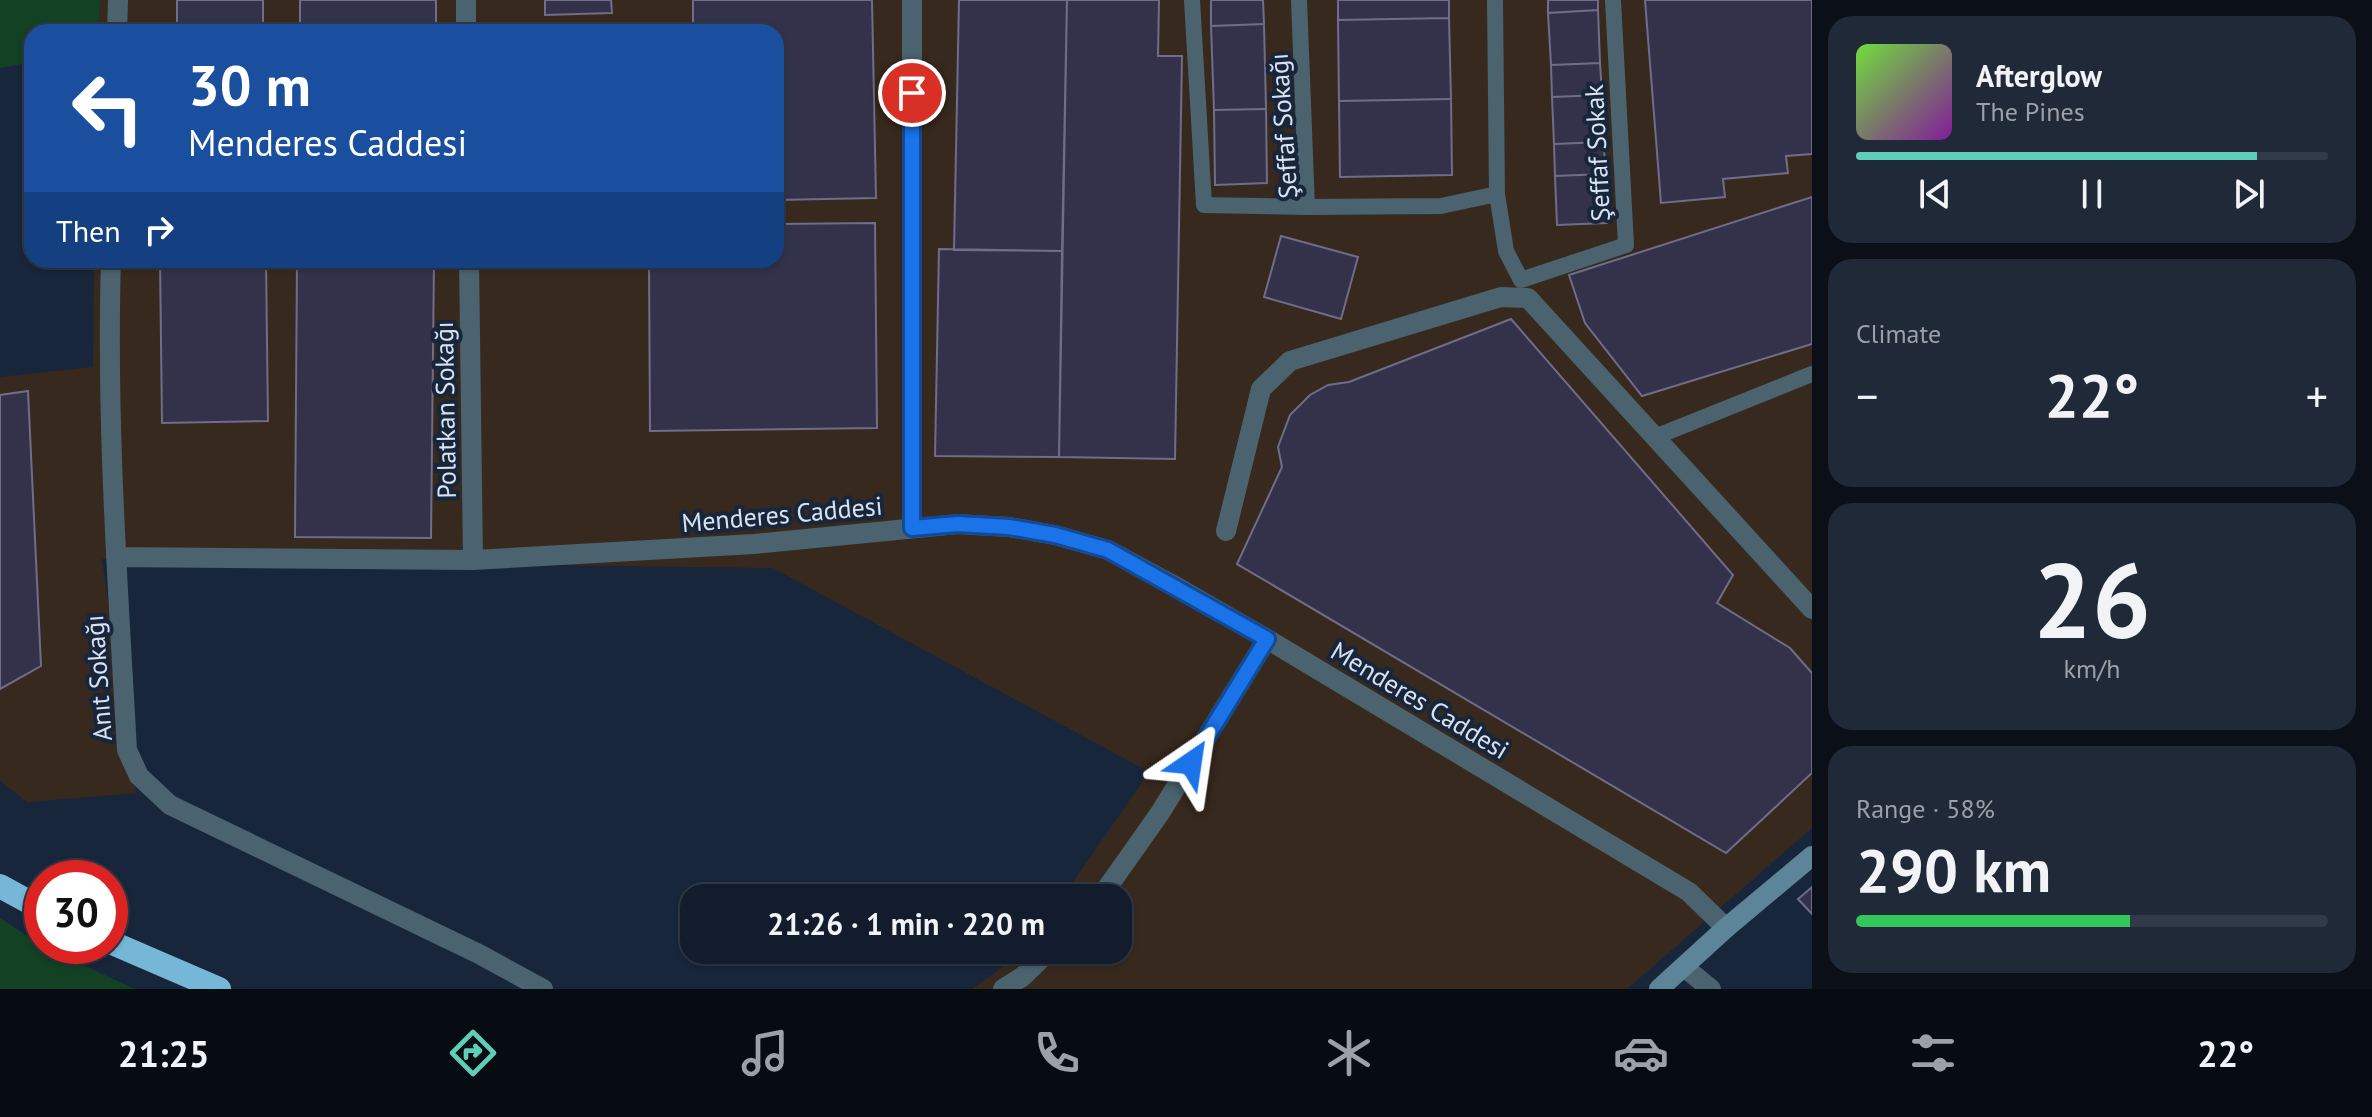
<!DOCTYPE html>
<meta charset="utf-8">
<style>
:root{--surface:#121c2c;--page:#1f2938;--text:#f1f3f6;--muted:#9ca1a9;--line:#313a48;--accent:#5eceb8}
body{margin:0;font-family:"PT Sans",sans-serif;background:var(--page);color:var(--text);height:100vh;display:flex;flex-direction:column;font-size:30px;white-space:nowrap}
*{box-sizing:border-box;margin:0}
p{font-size:26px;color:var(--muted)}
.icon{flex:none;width:44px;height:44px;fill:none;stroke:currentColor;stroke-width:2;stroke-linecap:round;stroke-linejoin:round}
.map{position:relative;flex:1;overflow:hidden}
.side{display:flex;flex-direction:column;gap:16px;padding:16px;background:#0a0f18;width:560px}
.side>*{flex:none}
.banner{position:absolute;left:24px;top:24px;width:760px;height:244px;border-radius:24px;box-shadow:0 2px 6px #0004,0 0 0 2px var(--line);background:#1a4fa0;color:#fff;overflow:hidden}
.speed{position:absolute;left:24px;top:860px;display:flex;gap:16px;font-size:40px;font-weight:700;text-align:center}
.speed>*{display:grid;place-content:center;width:104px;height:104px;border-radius:50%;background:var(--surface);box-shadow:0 2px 6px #0004,0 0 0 2px var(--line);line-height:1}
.speed .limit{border:12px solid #d22;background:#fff;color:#111}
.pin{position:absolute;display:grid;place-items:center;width:68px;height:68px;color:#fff;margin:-34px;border:4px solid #fff;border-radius:50%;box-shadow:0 2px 8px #0007}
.me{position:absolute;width:88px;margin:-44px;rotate:32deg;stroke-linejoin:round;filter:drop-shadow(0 0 6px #0008)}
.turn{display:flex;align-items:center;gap:28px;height:168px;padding:0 32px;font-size:36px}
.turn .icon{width:104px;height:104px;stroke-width:2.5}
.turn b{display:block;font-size:56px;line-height:68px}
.then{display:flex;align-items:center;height:76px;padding:0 32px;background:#0003;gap:16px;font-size:30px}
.big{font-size:60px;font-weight:700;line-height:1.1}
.side .widget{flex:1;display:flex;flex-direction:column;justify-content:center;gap:12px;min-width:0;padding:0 28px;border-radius:24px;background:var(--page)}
.side .dial{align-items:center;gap:0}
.dial b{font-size:104px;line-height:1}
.song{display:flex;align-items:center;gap:24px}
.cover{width:96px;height:96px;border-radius:12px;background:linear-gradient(135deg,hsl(100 70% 55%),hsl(290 70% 35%))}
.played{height:8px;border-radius:4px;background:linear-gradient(90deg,var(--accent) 85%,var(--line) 85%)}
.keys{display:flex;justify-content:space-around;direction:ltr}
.heat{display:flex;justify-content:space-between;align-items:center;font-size:44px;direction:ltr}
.charge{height:12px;border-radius:6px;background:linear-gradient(90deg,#34c759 58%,var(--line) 0)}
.trip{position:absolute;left:680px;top:884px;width:452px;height:80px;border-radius:24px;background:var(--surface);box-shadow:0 2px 6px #0004,0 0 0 2px var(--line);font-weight:700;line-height:80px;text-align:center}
.tab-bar{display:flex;height:128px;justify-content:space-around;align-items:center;background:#070b12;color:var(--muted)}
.tab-bar .icon{width:56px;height:56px}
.tab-bar .selected{color:var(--accent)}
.tab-bar b{font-size:36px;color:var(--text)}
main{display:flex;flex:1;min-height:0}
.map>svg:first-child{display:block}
.industrial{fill:#38291e}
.green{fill:#134124}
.building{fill:#34324b;stroke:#6f6d89;stroke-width:2}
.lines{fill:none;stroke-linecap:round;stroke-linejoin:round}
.lane{stroke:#4a636f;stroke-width:16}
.street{stroke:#4a636f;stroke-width:20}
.secondary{stroke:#5c8599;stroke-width:20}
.highway{stroke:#76b7d7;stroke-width:24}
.route-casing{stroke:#114b97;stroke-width:20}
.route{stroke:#1a73e8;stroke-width:14}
.labels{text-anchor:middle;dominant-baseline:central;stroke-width:8;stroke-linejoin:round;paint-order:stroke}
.street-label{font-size:26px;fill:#d8e2f0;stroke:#18263b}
</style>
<main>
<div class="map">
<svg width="1812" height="989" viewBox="0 0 1812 989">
<rect width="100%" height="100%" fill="#18263b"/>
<path class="industrial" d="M100,0h1712v828l-185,161h-655l54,-39h92v-52h-56l87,-126 -376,-204 -671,-9 34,234 -109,9 -27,-21v-404l93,-10 1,-107h682v-228h-678z"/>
<path class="green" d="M0,0h100l-2,32h-66v30l-32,6z
M0,918l42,28 93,43h-135z"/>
<path class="building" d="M177,0h86v32h-86z
M300,0h136v32h-136z
M545,0h66l1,13 -67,2z
M693,0h179l4,198 -100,2v-168h-83z
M959,0h108l-5,251 -108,-1z
M1067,0h92l-1,56h24l-7,403 -116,-2z
M1211,0h52l1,24 -53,2z
M1338,0h111v18l-111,2z
M1548,0h50v10l-50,3z
M1645,0h167v154l-26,2 2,17 -65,6 2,18 -64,6z
M1598,10l2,53 -49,2 -3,-52z
M1449,18l2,81 -112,2 -1,-81z
M1264,24l2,85 -52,1 -3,-84z
M1600,63l2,32 -50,2 -1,-32z
M1602,95l2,47 -50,2 -2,-47z
M1451,99l1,76 -112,2 -1,-76z
M1266,109l1,74 -52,2 -1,-75z
M1604,142l1,32 -50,2 -1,-32z
M1605,174l2,49 -50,2 -2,-49z
M1812,197v147l-170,52 -57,-73 -16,-48z
M875,223l2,205 -227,3 -1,-171h127v-36z
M1281,236l77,21 -17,62 -77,-22z
M939,249l123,2 -3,206 -124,-1z
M160,260h106l2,161 -106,2z
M297,260h137l-3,278 -136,-1z
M1511,319l222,256 -16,28 73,45 22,25v100l-86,80 -489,-289 45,-97 -4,-20 12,-32 20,-20 18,-10 21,-3z
M28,391l13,275 -41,23v-294z
M1812,887v27l-14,-15z"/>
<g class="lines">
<path class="lane" d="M1192,0l12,205 103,2
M1299,0l8,207 134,-1 56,-12
M1495,0l2,194 9,57 15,29 105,-35 -13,-245
M1655,437l157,-63"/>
<path class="street" d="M466,0v32
M912,0v528
M117,32l1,-32
M111,260c-5,163 7,327 16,490l12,26 31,29 309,149 64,35
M469,260l4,300
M1226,531l35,-142 29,-28 211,-64 27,1 284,311
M116,557l357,3 281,-16 204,-20 51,3 46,8 53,15 65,35 94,54 422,253 37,36
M1100,898l60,-85 107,-174
M1684,967l27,22
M1003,989l19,-12 28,-27"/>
<path class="secondary" d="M1659,989l67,-61 86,-72"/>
<path class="highway" d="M0,886l42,23
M110,942l109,47"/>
</g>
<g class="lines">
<g class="route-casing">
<path id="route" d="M912,93v435l46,-4 51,3 46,8 53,15 159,89 -76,124"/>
</g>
<use href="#route" class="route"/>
</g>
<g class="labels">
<g class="street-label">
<text transform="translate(1283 126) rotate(-94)">Şeffaf Sokağı</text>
<text transform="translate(1597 153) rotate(-93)">Şeffaf Sokak</text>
<text transform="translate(445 410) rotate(-91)">Polatkan Sokağı</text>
<text transform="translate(782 514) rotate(-5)">Menderes Caddesi</text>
<text transform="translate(98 678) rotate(-94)">Anıt Sokağı</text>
<text transform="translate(1420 700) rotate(31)">Menderes Caddesi</text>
</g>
</g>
</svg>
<div class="speed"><div class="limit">30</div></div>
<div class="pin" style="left:912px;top:93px;background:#d93025"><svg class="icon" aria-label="arrive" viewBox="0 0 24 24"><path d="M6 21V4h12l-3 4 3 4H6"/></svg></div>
<svg class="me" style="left:1191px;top:763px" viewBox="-20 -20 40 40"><path d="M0-17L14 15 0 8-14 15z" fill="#1a73e8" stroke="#fff" stroke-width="4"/></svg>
<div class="trip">21:26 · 1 min · 220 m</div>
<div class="banner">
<div class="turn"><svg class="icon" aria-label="left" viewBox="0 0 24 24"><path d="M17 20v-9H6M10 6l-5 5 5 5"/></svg><div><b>30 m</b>Menderes Caddesi</div></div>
<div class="then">Then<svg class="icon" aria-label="right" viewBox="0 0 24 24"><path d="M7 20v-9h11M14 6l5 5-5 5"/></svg></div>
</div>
</div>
<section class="side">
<div class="widget">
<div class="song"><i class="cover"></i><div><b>Afterglow</b><p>The Pines</p></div></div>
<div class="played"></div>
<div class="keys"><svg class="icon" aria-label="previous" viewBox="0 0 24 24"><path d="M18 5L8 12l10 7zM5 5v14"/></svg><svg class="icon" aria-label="pause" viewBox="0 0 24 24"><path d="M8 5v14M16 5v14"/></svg><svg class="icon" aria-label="next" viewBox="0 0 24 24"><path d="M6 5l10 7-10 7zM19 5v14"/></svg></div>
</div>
<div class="widget"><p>Climate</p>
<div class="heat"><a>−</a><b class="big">22°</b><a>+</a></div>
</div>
<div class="widget dial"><b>26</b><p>km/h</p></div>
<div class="widget"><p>Range · 58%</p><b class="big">290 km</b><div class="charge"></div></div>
</section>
</main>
<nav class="tab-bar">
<b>21:25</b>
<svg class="icon selected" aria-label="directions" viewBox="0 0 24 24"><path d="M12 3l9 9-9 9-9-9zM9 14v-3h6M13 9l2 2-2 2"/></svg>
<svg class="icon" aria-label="music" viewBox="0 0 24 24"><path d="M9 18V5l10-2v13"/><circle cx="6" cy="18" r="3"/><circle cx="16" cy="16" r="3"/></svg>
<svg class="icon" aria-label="phone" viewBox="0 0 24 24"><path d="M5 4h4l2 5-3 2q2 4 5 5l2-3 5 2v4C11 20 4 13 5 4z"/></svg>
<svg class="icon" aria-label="climate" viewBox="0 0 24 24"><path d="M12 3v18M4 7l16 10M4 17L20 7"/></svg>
<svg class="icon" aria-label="car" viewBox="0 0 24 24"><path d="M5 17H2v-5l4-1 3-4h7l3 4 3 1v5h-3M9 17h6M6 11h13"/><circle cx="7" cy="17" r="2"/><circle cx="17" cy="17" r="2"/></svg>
<svg class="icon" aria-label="filters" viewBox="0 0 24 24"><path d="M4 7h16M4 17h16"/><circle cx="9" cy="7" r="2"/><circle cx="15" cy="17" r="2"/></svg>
<b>22°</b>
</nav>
